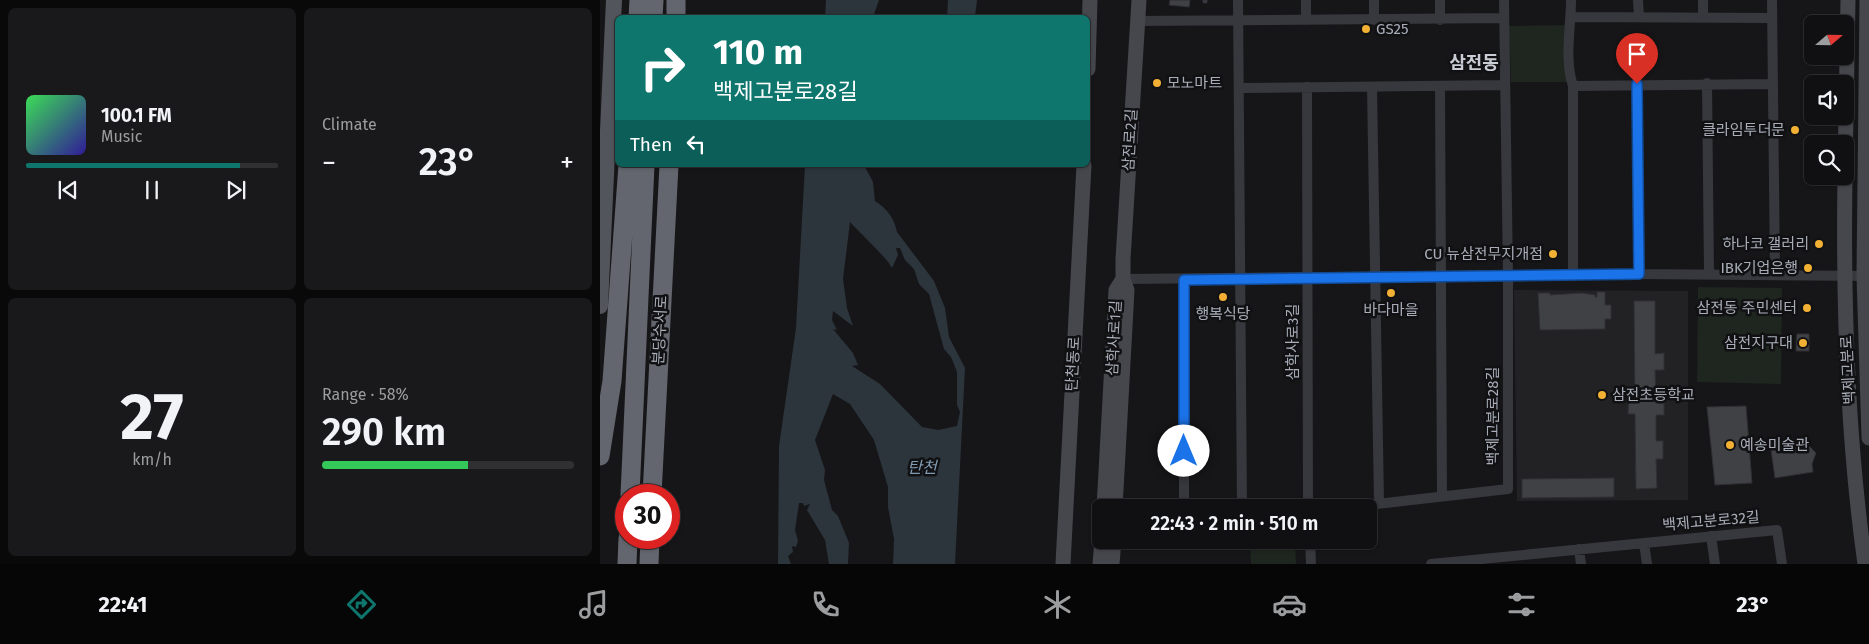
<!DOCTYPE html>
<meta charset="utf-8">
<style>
:root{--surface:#101012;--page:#19191b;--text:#f1f3f6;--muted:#9c9d9f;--line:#303032;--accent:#0f766e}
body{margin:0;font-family:"Fira Sans","Noto Sans KR",sans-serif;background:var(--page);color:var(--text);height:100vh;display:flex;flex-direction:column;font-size:19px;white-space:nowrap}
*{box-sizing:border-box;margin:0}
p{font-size:16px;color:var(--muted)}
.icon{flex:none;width:28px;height:28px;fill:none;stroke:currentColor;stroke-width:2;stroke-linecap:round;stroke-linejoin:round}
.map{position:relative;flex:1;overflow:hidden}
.panel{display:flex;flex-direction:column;gap:8px;padding:8px;background:#09090a;width:600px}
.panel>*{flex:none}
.hud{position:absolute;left:15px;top:15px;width:475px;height:152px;border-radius:8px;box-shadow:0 1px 4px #0004,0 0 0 1px var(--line);background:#0f766e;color:#fff;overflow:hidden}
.needle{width:32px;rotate:70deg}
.buttons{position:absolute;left:1204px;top:15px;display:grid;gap:10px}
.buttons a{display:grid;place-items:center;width:50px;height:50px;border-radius:8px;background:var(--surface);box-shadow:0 1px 4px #0004,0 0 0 1px var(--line);font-size:25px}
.speed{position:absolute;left:15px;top:484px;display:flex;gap:10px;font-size:25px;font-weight:700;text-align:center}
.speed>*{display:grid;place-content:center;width:65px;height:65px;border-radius:50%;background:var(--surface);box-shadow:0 1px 4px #0004,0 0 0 1px var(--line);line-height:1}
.speed .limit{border:8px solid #d22;background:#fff;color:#111}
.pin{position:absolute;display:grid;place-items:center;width:42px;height:42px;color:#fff;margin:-51px -21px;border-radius:50% 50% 50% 0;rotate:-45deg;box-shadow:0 0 5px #0007}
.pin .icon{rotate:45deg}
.me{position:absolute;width:55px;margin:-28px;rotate:0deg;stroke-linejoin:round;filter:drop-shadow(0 0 4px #0008)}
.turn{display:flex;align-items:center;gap:18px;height:105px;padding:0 15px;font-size:22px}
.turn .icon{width:65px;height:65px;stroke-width:2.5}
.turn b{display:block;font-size:35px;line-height:42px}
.then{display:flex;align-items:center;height:48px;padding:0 15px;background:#0003;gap:10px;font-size:19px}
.big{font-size:38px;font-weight:600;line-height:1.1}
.panel .tile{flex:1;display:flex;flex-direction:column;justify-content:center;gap:8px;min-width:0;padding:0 18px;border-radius:8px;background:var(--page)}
.panel .dial{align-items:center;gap:0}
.dial b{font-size:65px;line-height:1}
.song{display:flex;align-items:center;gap:15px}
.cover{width:60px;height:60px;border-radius:8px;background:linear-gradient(135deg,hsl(130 70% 55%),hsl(250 70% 35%))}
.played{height:5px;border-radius:2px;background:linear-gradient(90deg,var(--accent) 85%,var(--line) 85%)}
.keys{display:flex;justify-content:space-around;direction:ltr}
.heat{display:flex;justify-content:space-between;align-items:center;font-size:28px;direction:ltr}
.charge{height:8px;border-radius:4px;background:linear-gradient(90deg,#34c759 58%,var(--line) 0)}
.panel .tiles{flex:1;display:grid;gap:8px;grid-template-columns:repeat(2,1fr)}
.trip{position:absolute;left:492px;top:499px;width:285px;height:50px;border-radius:8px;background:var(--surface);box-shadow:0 1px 4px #0004,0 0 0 1px var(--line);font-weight:600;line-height:50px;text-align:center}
.tabs{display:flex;height:80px;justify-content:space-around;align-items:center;background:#060607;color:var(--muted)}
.tabs .icon{width:35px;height:35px}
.tabs .selected{color:var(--accent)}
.tabs b{font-size:22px;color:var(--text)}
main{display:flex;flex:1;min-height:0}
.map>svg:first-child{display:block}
.built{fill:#222225}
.green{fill:#1e261f}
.water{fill:#2c353c;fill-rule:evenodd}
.building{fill:#404145;stroke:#303034}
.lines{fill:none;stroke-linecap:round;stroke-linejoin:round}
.lane{stroke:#37383d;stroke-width:5}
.street{stroke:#37383d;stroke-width:10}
.secondary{stroke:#45474d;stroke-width:15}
.primary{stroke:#53555c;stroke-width:16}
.highway{stroke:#63666e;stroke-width:19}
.route-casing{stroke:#114b97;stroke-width:12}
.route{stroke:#1a73e8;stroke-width:9}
.poi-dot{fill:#f2b134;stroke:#111113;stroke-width:2}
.labels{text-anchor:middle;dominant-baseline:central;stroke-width:5;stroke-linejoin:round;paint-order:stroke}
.poi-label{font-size:15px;fill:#a8adb8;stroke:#111113;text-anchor:end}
.street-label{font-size:15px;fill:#a8adb8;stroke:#111113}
.water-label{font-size:16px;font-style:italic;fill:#7f9bb3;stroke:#111113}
.quarter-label{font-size:18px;font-weight:bold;fill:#c9ccd4;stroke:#111113}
</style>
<main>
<section class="panel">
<div class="tiles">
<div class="tile">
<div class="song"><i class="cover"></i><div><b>100.1 FM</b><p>Music</p></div></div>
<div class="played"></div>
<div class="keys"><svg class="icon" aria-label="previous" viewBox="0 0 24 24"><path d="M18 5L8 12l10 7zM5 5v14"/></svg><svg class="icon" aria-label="pause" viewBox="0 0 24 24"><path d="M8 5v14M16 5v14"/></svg><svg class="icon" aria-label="next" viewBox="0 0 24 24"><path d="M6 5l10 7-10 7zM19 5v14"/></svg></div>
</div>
<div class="tile"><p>Climate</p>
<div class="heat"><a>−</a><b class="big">23°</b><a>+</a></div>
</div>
<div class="tile dial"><b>27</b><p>km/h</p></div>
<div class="tile"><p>Range · 58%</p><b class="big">290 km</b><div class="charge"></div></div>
</div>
</section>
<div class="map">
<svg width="1269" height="564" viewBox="0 0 1269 564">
<rect width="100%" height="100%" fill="#161618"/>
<path class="built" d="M914,290l174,1v209l-171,1z"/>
<path class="green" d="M968,25l1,57h-58l-2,-56z
M1098,287l84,1 -1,96 -84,-2z
M650,540h45l1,24h-45z"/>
<path class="water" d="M226,0h53l-6,17h-48z
M348,0h29l-2,16 -28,1z
M205,165h59l9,17 2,19c11,7 19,16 22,31l37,49 11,27 4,29 16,31 -10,196h-62l1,-25 -6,-32v-20l-14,-47 -24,-36 -17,-10 -18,46 10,30 -1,10 8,30 6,6 11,27 -1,21h-19l-4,-24 -18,-30 3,-6 -6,2 -1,-3h-4l-4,27 3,11 -2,6 -4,-1 1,6 -5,4 3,8h-13l1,-118 17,-118zM250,222c8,9 40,39 42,46l6,-13 -2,-7h4l5,12 9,9 5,15 10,10 15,55 7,8 6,15v33l3,7 -3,14 -19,4 -16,-3 -42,-43 -28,-18 6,-1 -5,-12 -20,-24 4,1 -5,-10 1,-9 20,15 -6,-18 -4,-29z"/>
<path class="building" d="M570,0h20l-1,7 -20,-2z
M997,292h8v13h6v14h-6v10l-65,1 -2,-37h12v2l32,-2 13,2v2h2z
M1034,301h21v53l9,-1v17h-9l1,33h8v12h-8v26h7v18h-7l1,29 -21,1 -1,-75h-7l1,-18h6z
M1197,334h12v17h-13z
M1146,406l6,77 -37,2 -8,-78z
M1205,437l1,6 10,10 -4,11 1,8 -38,6 -5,-35z
M1014,478v19l-92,1v-19z"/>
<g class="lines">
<path class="lane" d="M605,1v-1"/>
<path class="street" d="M638,0l4,508
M706,0v20
M774,0v20
M840,0v20
M971,0c0,27 -7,59 2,86v189
M1038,0l1,17
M1172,0l3,275
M1103,16v-16
M971,17l200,1
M537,21l367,-3
M1107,83l2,191
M1037,84l2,190
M840,86l2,410
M973,86l198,-2
M707,87l1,421
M772,87l7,416
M640,88l264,-3
M523,279l516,-5 230,2
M584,280v228
M742,508l166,-19v-213l-4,-276
M1111,536l4,28
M710,540l1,24
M1044,543l3,21
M979,549l2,15
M831,564l346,-34 5,34"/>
<path class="secondary" d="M1267,0l-3,275 5,163
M488,69l2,-69
M1245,172l3,-172
M1245,176c-2,130 2,260 20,388
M504,508l12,-218 7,-11
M515,508l12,-218 -4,-11v-20l16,-259
M463,564l21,-399
M500,564l2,-24
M512,564l2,-24"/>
<path class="primary" d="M0,306l14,-306"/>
<path class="highway" d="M38,18l1,-18
M53,18l1,-18
M76,18v-18
M0,456l12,-75 16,-216
M30,495l15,-330
M52,495l17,-330
M27,564l1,-26
M49,564l1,-26"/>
</g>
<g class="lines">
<g class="route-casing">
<path id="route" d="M584,451v-171l455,-6 -2,-190"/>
</g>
<use href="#route" class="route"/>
</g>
<g class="poi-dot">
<circle cx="766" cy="29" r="5"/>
<circle cx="557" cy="83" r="5"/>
<circle cx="1195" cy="130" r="5"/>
<circle cx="1219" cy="244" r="5"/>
<circle cx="953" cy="254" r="5"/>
<circle cx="1208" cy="268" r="5"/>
<circle cx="791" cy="293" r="5"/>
<circle cx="623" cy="297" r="5"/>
<circle cx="1207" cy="308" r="5"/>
<circle cx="1203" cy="343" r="5"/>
<circle cx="1002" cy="395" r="5"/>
<circle cx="1130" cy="445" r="5"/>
</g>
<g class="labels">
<g class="poi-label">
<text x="776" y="29" text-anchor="start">GS25</text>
<text x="567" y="83" text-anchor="start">모노마트</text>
<text x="1185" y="130">클라임투더문</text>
<text x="1209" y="244">하나코 갤러리</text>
<text x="943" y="254">CU 뉴삼전무지개점</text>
<text x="1198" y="268">IBK기업은행</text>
<text x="1197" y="308">삼전동 주민센터</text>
<text x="791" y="310" text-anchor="middle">바다마을</text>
<text x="623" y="314" text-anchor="middle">행복식당</text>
<text x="1193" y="343">삼전지구대</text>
<text x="1012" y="395" text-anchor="start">삼전초등학교</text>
<text x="1140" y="445" text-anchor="start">예송미술관</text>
</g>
<g class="street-label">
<text transform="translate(530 140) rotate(-87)">삼전로2길</text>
<text transform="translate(60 330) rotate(-87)">분당수서로</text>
<text transform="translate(514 338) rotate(-87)">삼학사로1길</text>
<text transform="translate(693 342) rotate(-90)">삼학사로3길</text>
<text transform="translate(473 364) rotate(-87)">탄천동로</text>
<text transform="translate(1248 370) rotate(-93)">백제고분로</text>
<text transform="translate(893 416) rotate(-90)">백제고분로28길</text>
<text transform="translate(1111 521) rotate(-5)">백제고분로32길</text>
</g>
<g class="water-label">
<text x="322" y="467">탄천</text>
</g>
<g class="quarter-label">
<text x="874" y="63">삼전동</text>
</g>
</g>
</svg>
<div class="buttons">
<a><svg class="needle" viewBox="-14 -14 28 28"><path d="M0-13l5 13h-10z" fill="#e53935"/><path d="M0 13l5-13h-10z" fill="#9c9d9f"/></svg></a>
<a><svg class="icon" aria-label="sound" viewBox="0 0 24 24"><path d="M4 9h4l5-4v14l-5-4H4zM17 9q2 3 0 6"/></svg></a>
<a><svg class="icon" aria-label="search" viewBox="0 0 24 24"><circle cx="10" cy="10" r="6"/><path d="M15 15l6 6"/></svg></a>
</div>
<div class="speed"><div class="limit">30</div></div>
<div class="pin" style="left:1037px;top:84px;background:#d93025"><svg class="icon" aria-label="arrive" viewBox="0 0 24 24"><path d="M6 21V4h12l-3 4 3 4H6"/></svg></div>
<svg class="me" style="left:584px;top:451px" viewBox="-20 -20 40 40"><circle r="19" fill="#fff"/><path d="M0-13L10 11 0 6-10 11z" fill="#1a73e8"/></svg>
<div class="trip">22:43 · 2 min · 510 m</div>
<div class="hud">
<div class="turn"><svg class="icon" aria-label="right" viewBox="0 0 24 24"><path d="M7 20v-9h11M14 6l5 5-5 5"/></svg><div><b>110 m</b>백제고분로28길</div></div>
<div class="then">Then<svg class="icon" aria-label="left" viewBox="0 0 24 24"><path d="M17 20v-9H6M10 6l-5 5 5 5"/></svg></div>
</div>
</div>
</main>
<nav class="tabs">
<b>22:41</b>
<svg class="icon selected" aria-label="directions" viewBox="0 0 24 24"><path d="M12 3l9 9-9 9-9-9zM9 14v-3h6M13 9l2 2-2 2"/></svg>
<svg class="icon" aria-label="music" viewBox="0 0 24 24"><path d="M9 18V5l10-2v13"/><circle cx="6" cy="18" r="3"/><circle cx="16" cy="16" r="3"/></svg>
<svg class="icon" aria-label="phone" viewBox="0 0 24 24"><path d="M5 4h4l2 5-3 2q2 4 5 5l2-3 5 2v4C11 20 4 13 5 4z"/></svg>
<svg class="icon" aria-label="climate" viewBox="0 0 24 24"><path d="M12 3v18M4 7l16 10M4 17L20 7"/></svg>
<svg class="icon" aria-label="car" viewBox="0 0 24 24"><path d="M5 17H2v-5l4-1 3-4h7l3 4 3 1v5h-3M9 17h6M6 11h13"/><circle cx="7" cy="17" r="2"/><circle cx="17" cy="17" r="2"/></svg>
<svg class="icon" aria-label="filters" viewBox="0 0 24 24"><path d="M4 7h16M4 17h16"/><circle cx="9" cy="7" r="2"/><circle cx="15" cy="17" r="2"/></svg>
<b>23°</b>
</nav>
